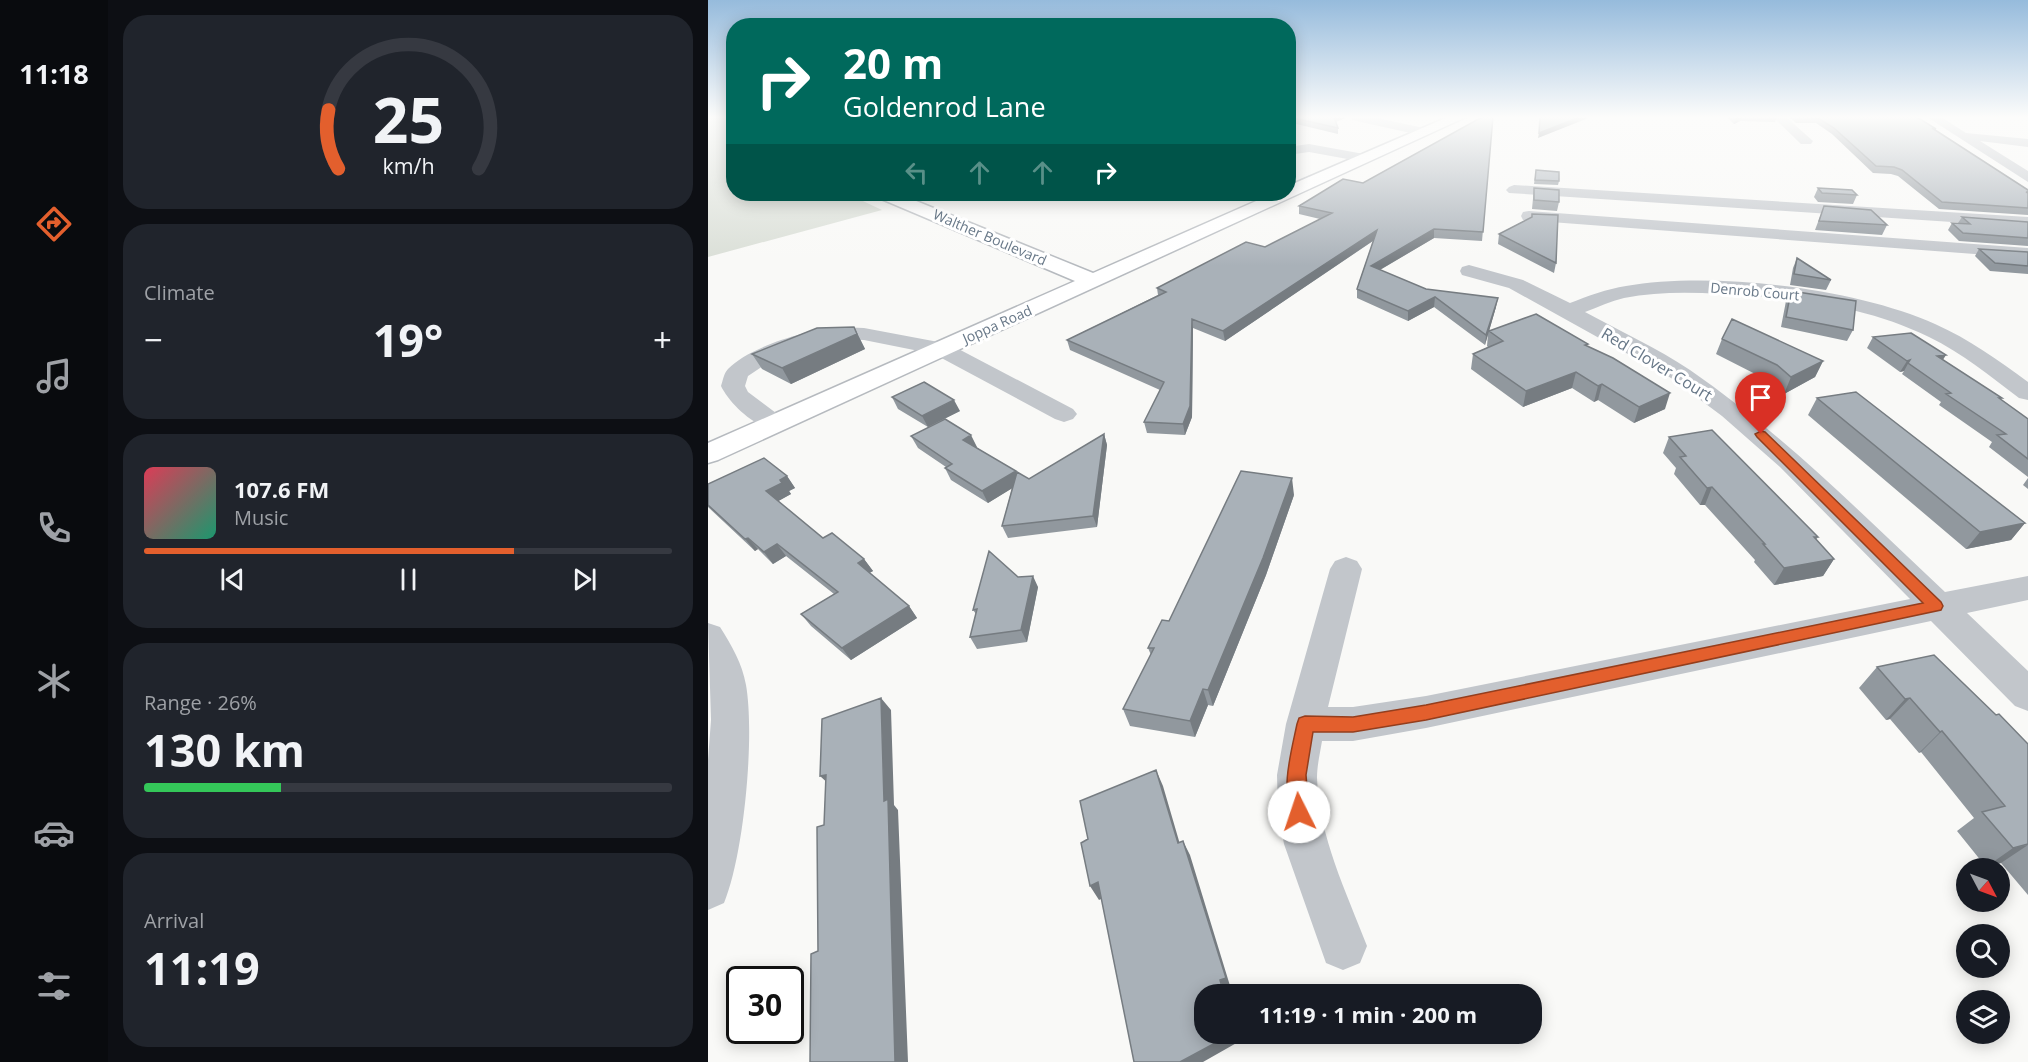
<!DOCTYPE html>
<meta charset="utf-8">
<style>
:root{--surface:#171b24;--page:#20242c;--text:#f1f3f6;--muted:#9ea1a6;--line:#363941;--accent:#e35f2d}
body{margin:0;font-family:"Open Sans",sans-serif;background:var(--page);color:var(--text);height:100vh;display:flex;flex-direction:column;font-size:22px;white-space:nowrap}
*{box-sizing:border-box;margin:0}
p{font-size:20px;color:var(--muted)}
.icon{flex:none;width:33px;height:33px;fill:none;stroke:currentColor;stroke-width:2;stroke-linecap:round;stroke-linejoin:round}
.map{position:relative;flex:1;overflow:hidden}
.panel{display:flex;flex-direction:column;gap:15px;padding:15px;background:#0d0f14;width:600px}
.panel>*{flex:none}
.guide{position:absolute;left:18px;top:18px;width:570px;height:183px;border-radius:24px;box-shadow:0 3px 15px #0003;background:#00695c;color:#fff;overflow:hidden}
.needle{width:39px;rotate:131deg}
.tools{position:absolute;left:1248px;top:858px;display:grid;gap:12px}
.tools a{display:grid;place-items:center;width:54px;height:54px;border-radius:50%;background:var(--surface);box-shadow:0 3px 15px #0003;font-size:30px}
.speed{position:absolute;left:18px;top:966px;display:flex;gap:12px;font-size:30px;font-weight:700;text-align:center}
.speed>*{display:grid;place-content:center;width:78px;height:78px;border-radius:50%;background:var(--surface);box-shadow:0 3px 15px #0003;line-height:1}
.speed .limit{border:3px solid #111;border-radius:9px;background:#fff;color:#111}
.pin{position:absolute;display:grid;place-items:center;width:51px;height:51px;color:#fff;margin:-62px -26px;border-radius:50% 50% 50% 0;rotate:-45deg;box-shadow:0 0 6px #0007}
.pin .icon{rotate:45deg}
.me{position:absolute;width:66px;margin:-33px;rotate:356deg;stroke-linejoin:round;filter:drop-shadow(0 0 4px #0008)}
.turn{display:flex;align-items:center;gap:21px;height:126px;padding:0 18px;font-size:27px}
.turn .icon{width:78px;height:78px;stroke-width:2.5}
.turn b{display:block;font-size:42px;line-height:51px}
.lanes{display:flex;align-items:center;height:57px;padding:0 18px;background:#0003;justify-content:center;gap:30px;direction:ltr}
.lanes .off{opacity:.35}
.big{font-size:45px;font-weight:700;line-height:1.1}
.panel .tile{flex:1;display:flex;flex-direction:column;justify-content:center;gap:9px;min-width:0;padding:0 21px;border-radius:24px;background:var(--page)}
.panel .dial{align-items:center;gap:0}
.dial svg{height:156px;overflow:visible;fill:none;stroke:var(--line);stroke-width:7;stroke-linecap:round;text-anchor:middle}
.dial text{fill:var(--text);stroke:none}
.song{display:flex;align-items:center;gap:18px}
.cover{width:72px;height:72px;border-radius:9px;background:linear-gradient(135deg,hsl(350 70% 55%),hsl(160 70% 35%))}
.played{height:6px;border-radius:3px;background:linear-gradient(90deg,var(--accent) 70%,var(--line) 70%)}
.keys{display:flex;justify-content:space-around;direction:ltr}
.heat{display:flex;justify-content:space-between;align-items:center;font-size:33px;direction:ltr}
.charge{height:9px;border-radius:4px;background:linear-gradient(90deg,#34c759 26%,var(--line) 0)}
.trip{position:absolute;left:486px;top:984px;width:348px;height:60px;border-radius:24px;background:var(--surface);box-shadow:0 3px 15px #0003;font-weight:700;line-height:60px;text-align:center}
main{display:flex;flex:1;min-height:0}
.menu{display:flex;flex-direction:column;width:108px;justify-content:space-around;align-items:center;background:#090b0e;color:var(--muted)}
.menu .icon{width:42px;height:42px}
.menu .on{color:var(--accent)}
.menu b{font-size:27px;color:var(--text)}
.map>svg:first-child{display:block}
.green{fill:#d9ded6}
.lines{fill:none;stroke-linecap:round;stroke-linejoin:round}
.major-casing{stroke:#b6babf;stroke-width:3}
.minor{fill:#c2c6cb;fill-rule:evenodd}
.major{fill:#fff;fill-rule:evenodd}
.wall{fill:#91989e}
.shaded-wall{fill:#767c81}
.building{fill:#a9b1b8;stroke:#767c81;stroke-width:1.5}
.route{fill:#e35f2d;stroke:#943e1d;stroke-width:1.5}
.labels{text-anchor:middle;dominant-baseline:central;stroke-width:6;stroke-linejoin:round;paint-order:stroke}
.far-street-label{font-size:14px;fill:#687888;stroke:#fff}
.street-label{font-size:16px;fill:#687888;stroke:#fff}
</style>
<main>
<nav class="menu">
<b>11:18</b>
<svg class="icon on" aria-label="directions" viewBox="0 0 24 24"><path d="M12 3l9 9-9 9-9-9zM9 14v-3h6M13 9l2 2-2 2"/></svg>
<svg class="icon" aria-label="music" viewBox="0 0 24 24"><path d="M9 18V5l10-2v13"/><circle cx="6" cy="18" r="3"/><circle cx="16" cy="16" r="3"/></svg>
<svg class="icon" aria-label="phone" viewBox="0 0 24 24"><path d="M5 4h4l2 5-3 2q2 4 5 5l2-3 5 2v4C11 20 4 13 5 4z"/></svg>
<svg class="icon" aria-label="climate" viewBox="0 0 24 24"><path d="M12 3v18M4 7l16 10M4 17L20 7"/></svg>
<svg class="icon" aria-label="car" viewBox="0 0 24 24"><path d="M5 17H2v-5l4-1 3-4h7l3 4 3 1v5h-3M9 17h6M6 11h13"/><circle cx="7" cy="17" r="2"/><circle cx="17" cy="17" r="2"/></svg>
<svg class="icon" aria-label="filters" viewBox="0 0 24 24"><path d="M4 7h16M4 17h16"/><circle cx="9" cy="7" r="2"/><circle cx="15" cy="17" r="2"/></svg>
</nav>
<section class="panel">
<div class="tile dial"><svg viewBox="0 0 100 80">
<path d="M14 69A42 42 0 1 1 86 69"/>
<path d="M14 69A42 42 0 0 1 9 39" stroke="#e35f2d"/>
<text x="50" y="56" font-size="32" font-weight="700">25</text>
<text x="50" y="72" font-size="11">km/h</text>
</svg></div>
<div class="tile"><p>Climate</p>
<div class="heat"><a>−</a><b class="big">19°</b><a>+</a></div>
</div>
<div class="tile">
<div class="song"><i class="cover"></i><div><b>107.6 FM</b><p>Music</p></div></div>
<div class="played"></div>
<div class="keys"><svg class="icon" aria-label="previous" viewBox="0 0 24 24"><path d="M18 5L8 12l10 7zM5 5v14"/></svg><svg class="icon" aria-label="pause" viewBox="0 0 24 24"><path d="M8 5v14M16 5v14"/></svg><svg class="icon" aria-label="next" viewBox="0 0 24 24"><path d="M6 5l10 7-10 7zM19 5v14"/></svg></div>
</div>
<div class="tile"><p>Range · 26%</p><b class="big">130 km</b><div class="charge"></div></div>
<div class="tile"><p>Arrival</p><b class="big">11:19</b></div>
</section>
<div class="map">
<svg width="1320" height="1062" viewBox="0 0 1320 1062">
<rect width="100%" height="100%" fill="#f9f9f7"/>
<path class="green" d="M0,117h25l1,77h114l34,16 -174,47z"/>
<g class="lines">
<g class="major-casing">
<path id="major" d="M740,117h18l-748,343 -10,3v-20l367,-162 -196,-83 -2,-4h22l194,79 179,-79h16v-8z"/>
</g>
<path class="minor" d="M642,117h22l57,12 1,3 -6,4 -72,-16z
M1065,117h13l27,24 -2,3h-10z
M1219,117h14l25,16 62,6v8l-48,-6 48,30v11z
M601,144l55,10 7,4 -7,4 -55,-10 -21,3v-8z
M806,185l514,32v10l-519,-34 -3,-3 3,-3z
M821,211l499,37v10l-505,-38 -2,-4 2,-4z
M761,265l54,15 47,23c18,-7 37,-14 56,-17 87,-15 229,2 309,38 34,15 63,36 93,58v18l-9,-2c-29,-22 -57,-45 -90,-61 -65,-32 -138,-40 -209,-43 -32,-2 -65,-2 -96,4 -13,3 -26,9 -39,14 35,19 72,36 105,58 93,64 173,145 255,222l83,-16v24l-61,13 61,58v40l-13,-5 -84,-85 -505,107 -73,13h-31c-2,12 -5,25 -5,37 2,59 29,113 50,168l-7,17 -17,7 -17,-7 -42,-119 -6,-32 -1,-37 9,-51 44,-155 5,-8 11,-4 11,4 5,8 -34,138h25l73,-11 484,-97 -130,-132 -58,-51 -51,-38 -162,-90 -47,-13 -2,-4 2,-4z
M130,327l26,1 85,16 124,65 4,5 -4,5 -9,3 -9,-3 -121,-65 -70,-14 -26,-1 -19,3 -26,10 -30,14 -15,10 -3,10 3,6 36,27 4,5 -4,5c-22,6 -54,-24 -63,-43 2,-6 3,-13 7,-17 22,-23 80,-39 110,-42z
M0,623l12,4c12,19 22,36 26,58 9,51 -2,170 -22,218l-16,7v-150l3,-40z"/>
<use href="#major" class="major"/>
</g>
<path class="wall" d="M580,117h60l-12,5 2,6v6l-50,-12z
M785,117l-11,124 -48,-3 -54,32 46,19 70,18 -7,24 98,15 78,63 -31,14 -36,-23 -4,2 -22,-14 -49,19 -52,-38 2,-15 15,-7 -1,-1 1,-12 -3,11 -51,-38 -26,14 -51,-23v-9l16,-48 -148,100 -32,-13 -1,89 -7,18 -38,-2 -3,-11 16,-32 -90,-40 -3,-10 91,-45 -1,-7 108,-41 55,-28 -21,-5v-8l64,-23z
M1019,117h50l-2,5 -35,-1 -6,3z
M1081,117h128l19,12 -1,1 93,60v25l-89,-6 -41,-33 -7,-2 -18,-1 -41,-39 -16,-11h-20z
M828,170l23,11 -1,4 -24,-1z
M826,188l25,14 -2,9 -25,-2z
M1110,188l39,7 -4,9 -35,-2 -4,-5z
M1116,206l63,19 -5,10 -67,-5z
M824,217l24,46 -2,10 -56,-29 1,-10z
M1254,217l66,5v24l-69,-5 -11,-11 4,-7h6z
M1271,249l49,3v22l-38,-3 -15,-15z
M1089,258l34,22 -5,10 -36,-5 3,-17z
M1083,291l62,39 -6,11 -66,-14 5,-26z
M146,327l11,22 -74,35 -29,-15 -10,-15z
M1165,337l70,23 85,59v58l-39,-30 3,-5 -53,-37 2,-3 -39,-28 2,-3 -4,1 -33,-24z
M1014,339l101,22 -8,16 -31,17 -15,-13 -53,-27z
M184,397l68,14 -32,16 -30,-18z
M1109,398l208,125 -14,17 -45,9 -158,-134z
M396,434l3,11 -10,82 -89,11 -6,-12 10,-38 -24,15 -37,-23 -6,-12 1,-1 -28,-19 -7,-12 66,11h-1l40,26 13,6z
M961,437l149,100 -2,3 18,19 -11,17 -49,9 -20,-23 1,-2 -50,-55h-5l-26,-31 2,-6 -13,-15z
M79,476l8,12 -6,3 2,3 -13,7 45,37 41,21 9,12 -4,2 40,33 8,12 -66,42 -40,-34 -10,-12 33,-20 -48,-38 -13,8 -15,-15 -3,2 -47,-44v-23z
M1320,478v11l-5,-4z
M586,495l-28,80 -53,131 -5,-1 -13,32 -65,-11 -7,-17 28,-54 -3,-7 21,-27z
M310,577l20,10 -11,55 -50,7 -7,-12 6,-23 -3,-4z
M1169,667l119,48 32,29v151l-27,-32 -15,4 -29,-36 17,-13 -53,-66 -2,1 -29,-34 -4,1 -27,-32z"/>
<path class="shaded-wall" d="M626,117h14l-14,5z
M872,117h11l-53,21 1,-5z
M1031,117h3l-2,4 -6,3 2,-6z
M726,229v9l-63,37v-9z
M669,230v8l-152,103 -2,-10z
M727,297l-1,10 -26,14v-10z
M790,298l-2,9 -11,38 1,-10z
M484,319l1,9 -1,89 -7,18 -2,-11z
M146,327l11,22 -74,35 -9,-16z
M1238,355l-7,11 -2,-10z
M1202,360l-6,11 -4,1 7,-11z
M1115,361l-8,16 -31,17 7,-17z
M868,372l-4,16 -49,19 3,-16z
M894,384l-4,16 -4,2 4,-16z
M962,393l-5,16 -31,14 5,-16z
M246,400l6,11 -32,16 -6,-11z
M396,434l3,11 -10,82 -4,-11z
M263,435l6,12 -9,4 -5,-11z
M308,471l5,12 -33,20 -6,-12z
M79,476l8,12 -6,3 2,3 -16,9 -9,-12 14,-11z
M584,478l2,17 -28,80 -53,131 -5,-16z
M1004,487l-7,18h-5l7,-17z
M1317,523l-14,17 -45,9 14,-17z
M40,538l10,11 -3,2 -10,-12z
M69,544l9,12 -13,8 -9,-12z
M156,559l9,12 -7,4 -8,-12z
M1126,559l-11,17 -49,9 10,-17z
M325,576l5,11 -11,55 -6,-12z
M201,606l8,12 -66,42 -9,-12z
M495,689l5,16 -13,32 -5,-16z
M173,698l10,12 3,95 4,5 10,252h-13l-11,-261z
M1202,698l-20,21 -4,1 19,-21z
M1234,731l-21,21 -2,1 21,-21z
M448,770l7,16 21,72 -6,-15z
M118,775l6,12 -12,-11z
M475,841l7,14 41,134 -5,2v3h-2z
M1320,845l-27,18 -15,4 27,-19z
M390,882l9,14 -8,4 -9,-14z
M524,1034h6l2,7 -37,21h-23z"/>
<path class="building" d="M581,117h45l4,11z
M774,117h11l-10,115 -49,-3 -63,37 55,23 72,9 -12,37 -51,-38 -27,14 -51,-22 20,-59 -154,101 -31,-12 -2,87 -7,18 -39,-2 20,-40 -97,-42 99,-48 -9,-4 89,-46 19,5 67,-34 -33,-7 44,-27 20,4z
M832,117h40l-41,16z
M1090,117h119l19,12 -4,-1 96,62v2h-2l2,1v15l-86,-6 -40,-32 -8,-3 -18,-1 -42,-38 -16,-10z
M828,170l23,2v9l-24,-1z
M826,188l25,2v12l-25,-2z
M1110,188l34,2 5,5 -35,-2z
M1116,206l47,4 16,15 -68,-4z
M824,214l26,1 -2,48 -57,-29 33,-17z
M1254,217l66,5v16l-65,-5 -11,-10 18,1z
M1271,249l49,3v14l-33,-3z
M1089,258l34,22 -37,-6z
M1083,291l65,10 -3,29 -67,-13z
M828,314l52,30 -3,1 28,13 57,35 -31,14 -37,-23 -4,2 -22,-14 -50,19 -53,-37 30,-13 -14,-10z
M1024,319l91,42 -32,16 -14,-12 -55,-26z
M146,327l3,7 -75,34 -30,-14 65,-26z
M1203,333l35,22 -9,1 65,42h-3l29,21v40l-31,-24 9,-1 -60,-40 5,-1 -43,-30 2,-3 -3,1 -34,-24z
M216,382l30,18 -32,16 -30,-19z
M1148,392l169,131 -45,9 -163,-134z
M237,419l26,16 -8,5 53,31 -34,20 -37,-23 7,-4 -41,-28z
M1004,430l106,107h-4l20,22 -50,9 -21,-24h2l-53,-57 -5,1 -27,-31 6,-1 -17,-19z
M396,434l-11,82 -91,10 15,-54 12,7z
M56,458l23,18 -7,4 2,3 -16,8 57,47 9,-5 32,26 -6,4 51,43 -67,42 -41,-34 37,-22 -61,-48 -13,8 -16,-14 -3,1 -37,-34v-21z
M533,471l51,7 -29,80 -55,132 -5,-1 -13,32 -67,-12 31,-61h-6l14,-28 7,1z
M281,551l29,26 15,-1 -12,54 -51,7 7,-28 -4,1z
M1226,655l62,60 3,-1 29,30v100l-15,4 -31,-36 23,-6 -63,-75 -2,1 -30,-34 -5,1 -28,-32z
M173,698l3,103 4,-2 7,263h-85l1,-108 7,-3 -1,-124 7,-2 2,-50 -6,1 2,-57z
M448,770l22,73 5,-2 43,137 -6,2 4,14h-20v40h28l-52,28h-46l-36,-180 -8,4 -9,-43 7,-4 -8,-38z"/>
<linearGradient id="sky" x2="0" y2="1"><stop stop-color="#96bbdc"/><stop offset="0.44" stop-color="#fcfcfb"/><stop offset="1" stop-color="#fcfcfb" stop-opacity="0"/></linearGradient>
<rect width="1320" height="266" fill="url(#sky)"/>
<path class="route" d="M1053,431l4,1 176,170 2,4 -2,4 -515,110 -73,12h-40l-7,43 3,37 -3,7 -7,2 -6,-2c-13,-29 -2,-66 4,-95l2,-6 6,-2 48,1 73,-12 497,-102 -166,-166 -2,-3z"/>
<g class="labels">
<g class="far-street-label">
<text transform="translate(282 237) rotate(23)">Walther Boulevard</text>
<text transform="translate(1047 291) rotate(5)">Denrob Court</text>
<text transform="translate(289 324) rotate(-24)">Joppa Road</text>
</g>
<g class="street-label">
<text transform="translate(949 364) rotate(31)">Red Clover Court</text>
</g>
</g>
</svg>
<div class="tools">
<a><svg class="needle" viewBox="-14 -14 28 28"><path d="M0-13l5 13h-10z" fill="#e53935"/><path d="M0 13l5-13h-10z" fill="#9ea1a6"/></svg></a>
<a><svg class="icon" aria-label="search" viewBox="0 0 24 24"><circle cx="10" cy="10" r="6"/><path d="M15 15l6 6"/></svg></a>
<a><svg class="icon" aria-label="layers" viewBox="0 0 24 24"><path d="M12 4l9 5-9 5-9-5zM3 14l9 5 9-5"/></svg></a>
</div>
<div class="speed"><div class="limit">30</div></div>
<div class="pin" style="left:1053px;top:434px;background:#d93025"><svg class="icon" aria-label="arrive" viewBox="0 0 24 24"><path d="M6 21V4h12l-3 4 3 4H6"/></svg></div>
<svg class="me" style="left:591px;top:812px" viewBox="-20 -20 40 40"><circle r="19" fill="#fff"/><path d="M0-13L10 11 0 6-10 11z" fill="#e35f2d"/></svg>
<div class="trip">11:19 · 1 min · 200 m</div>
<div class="guide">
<div class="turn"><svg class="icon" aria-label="right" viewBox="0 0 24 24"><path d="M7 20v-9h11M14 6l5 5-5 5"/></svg><div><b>20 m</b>Goldenrod Lane</div></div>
<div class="lanes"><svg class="icon off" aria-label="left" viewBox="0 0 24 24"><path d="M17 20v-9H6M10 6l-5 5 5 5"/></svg><svg class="icon off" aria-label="ahead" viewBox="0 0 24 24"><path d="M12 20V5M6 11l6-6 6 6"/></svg><svg class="icon off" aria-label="ahead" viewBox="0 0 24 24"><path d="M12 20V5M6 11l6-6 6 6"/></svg><svg class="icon" aria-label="right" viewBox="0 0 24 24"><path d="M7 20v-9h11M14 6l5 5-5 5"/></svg></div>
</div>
</div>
</main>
